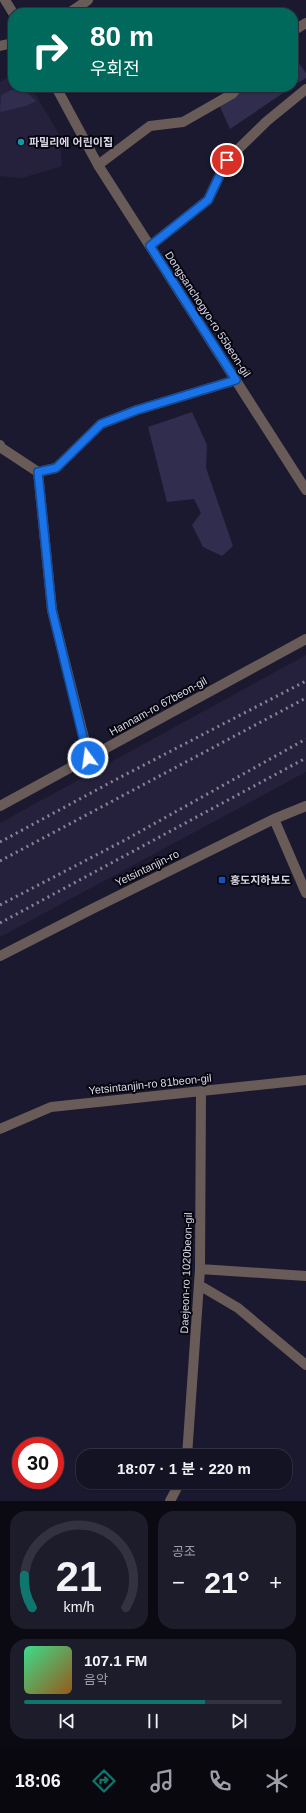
<!DOCTYPE html>
<html lang="ko">
<meta charset="utf-8">
<style>
:root{--surface:#141323;--page:#1d1c2b;--text:#f1f3f6;--muted:#9d9ea6;--line:#333241;--accent:#0f766e}
body{margin:0;font-family:Arial,"Noto Sans KR",sans-serif;background:var(--page);color:var(--text);height:100vh;display:flex;flex-direction:column;font-size:15px;white-space:nowrap}
*{box-sizing:border-box;margin:0}
p{font-size:13px;color:var(--muted)}
.icon{flex:none;width:22px;height:22px;fill:none;stroke:currentColor;stroke-width:2;stroke-linecap:round;stroke-linejoin:round}
.map{position:relative;height:1501px;overflow:hidden}
.drawer{display:flex;flex-direction:column;gap:10px;padding:10px;background:#0b0a13;flex:1}
.drawer>*{flex:none}
.banner{position:absolute;left:8px;top:8px;width:290px;height:84px;border-radius:16px;box-shadow:0 1px 3px #0004,0 0 0 1px var(--line);background:#00695c;color:#fff;overflow:hidden}
.speed{position:absolute;left:12px;top:1437px;display:flex;gap:8px;font-size:20px;font-weight:700;text-align:center}
.speed>*{display:grid;place-content:center;width:52px;height:52px;border-radius:50%;background:var(--surface);box-shadow:0 1px 3px #0004,0 0 0 1px var(--line);line-height:1}
.speed .limit{border:6px solid #d22;background:#fff;color:#111}
.pin{position:absolute;display:grid;place-items:center;width:34px;height:34px;color:#fff;margin:-17px;border:2px solid #fff;border-radius:50%;box-shadow:0 1px 4px #0007}
.me{position:absolute;width:44px;margin:-22px;rotate:346deg;stroke-linejoin:round;filter:drop-shadow(0 0 3px #0008)}
.turn{display:flex;align-items:center;gap:14px;height:84px;padding:0 16px;font-size:18px}
.turn .icon{width:52px;height:52px;stroke-width:2.5}
.turn b{display:block;font-size:28px;line-height:34px}
.big{font-size:30px;font-weight:600;line-height:1.1}
.drawer .widget{flex:1;display:flex;flex-direction:column;justify-content:center;gap:6px;min-width:0;padding:0 14px;border-radius:16px;background:var(--page)}
.drawer .dial{align-items:center;gap:0}
.dial svg{height:104px;overflow:visible;fill:none;stroke:var(--line);stroke-width:7;stroke-linecap:round;text-anchor:middle}
.dial text{fill:var(--text);stroke:none}
.song{display:flex;align-items:center;gap:12px}
.cover{width:48px;height:48px;border-radius:6px;background:linear-gradient(135deg,hsl(150 70% 55%),hsl(30 70% 35%))}
.played{height:4px;border-radius:2px;background:linear-gradient(90deg,var(--accent) 70%,var(--line) 70%)}
.keys{display:flex;justify-content:space-around;direction:ltr}
.heat{display:flex;justify-content:space-between;align-items:center;font-size:22px;direction:ltr}
.drawer .tiles{flex:1;display:grid;gap:10px;grid-template-columns:1fr 1fr}
.widget:last-child{grid-column:span 2}
.trip{position:absolute;left:76px;top:1449px;width:216px;height:40px;border-radius:16px;background:var(--surface);box-shadow:0 1px 3px #0004,0 0 0 1px var(--line);font-weight:600;line-height:40px;text-align:center}
.tab-bar{display:flex;height:64px;justify-content:space-around;align-items:center;background:#08080e;color:var(--muted)}
.tab-bar .icon{width:28px;height:28px}
.tab-bar .selected{color:var(--accent)}
.tab-bar b{font-size:18px;color:var(--text)}
.map>svg:first-child{display:block}
.built{fill:#25213c}
.green{fill:#312d4e}
.lines{fill:none;stroke-linecap:round;stroke-linejoin:round}
.minor{stroke:#695b57;stroke-width:10}
.rail{stroke:#858496;stroke-width:3;stroke-dasharray:2 4;stroke-linecap:butt}
.route-casing{stroke:#114b97;stroke-width:10}
.route{stroke:#1a73e8;stroke-width:7}
.culture-dot{fill:#0f9aa8;stroke:#07060f;stroke-width:1.5}
.transit-dot{fill:#1a4fb4;stroke:#07060f;stroke-width:1.5}
.labels{text-anchor:middle;dominant-baseline:central;stroke-width:4;stroke-linejoin:round;paint-order:stroke}
.poi-label{font-size:11px;font-weight:bold;fill:#d8d7e7;stroke:#07060f;text-anchor:start}
.street-label{font-size:11px;fill:#d8d7e7;stroke:#07060f}
</style>
<div class="map">
<svg width="306" height="1501" viewBox="0 0 306 1501">
<rect width="100%" height="100%" fill="#1b192f"/>
<path class="built" d="M13,74v13h16l7,8 24,41 2,30 -40,12 -22,-2v-94z
M306,655v117l-306,165v-114z"/>
<path class="green" d="M293,55l13,18v5l-13,8z
M18,87l7,4 11,10 -10,5 -26,6 1,-17z
M231,87h61l-62,42 -13,-29z
M192,412l15,33 -1,23 27,78 -11,10 -19,-9 -11,-22 9,-12 -7,-14 -27,3 -19,-75z"/>
<g class="lines">
<path class="minor" d="M5,0l8,13
M69,13l19,-13
M293,31l13,-8
M0,46l13,-3
M56,87l42,78 208,325
M98,165l52,-39 33,-4 49,-28 6,-7
M150,246l58,-46 19,-40 40,-39 39,-32
M0,445v2l38,25 18,-4 45,-44 36,-14 99,-30
M38,472l14,138 37,148
M0,806l306,-167
M274,819l32,74
M0,956l92,-47 182,-90 32,-13
M0,1129l51,-22 255,-27
M200,1269l106,7
M199,1285l39,23 68,57
M187,1456l13,-187 1,-178
M170,1501l10,-19"/>
<path class="rail" d="M0,842l115,-62 191,-99
M0,861l306,-163
M0,905l125,-65 181,-101
M0,923l306,-165"/>
</g>
<g class="lines">
<g class="route-casing">
<path id="route" d="M88,758l-36,-148 -14,-138 18,-4 45,-44 36,-14 99,-30 -86,-134 58,-46 19,-40"/>
</g>
<use href="#route" class="route"/>
</g>
<circle class="culture-dot" cx="21" cy="142" r="4"/>
<rect class="transit-dot" x="218" y="876" width="8" height="8" rx="2"/>
<g class="labels">
<g class="poi-label">
<text x="29" y="142">파밀리에 어린이집</text>
<text x="230" y="880">홍도지하보도</text>
</g>
<g class="street-label">
<text transform="translate(208 314) rotate(57)">Dongsanchogyo-ro 55beon-gil</text>
<text transform="translate(158 706) rotate(-29)">Hannam-ro 67beon-gil</text>
<text transform="translate(147 868) rotate(-26)">Yetsintanjin-ro</text>
<text transform="translate(150 1084) rotate(-6)">Yetsintanjin-ro 81beon-gil</text>
<text transform="translate(186 1273) rotate(-88)">Daejeon-ro 1020beon-gil</text>
</g>
</g>
</svg>
<div class="speed"><div class="limit">30</div></div>
<div class="pin" style="left:227px;top:160px;background:#d93025"><svg class="icon" aria-label="arrive" viewBox="0 0 24 24"><path d="M6 21V4h12l-3 4 3 4H6"/></svg></div>
<svg class="me" style="left:88px;top:758px" viewBox="-20 -20 40 40"><circle r="17" fill="#1a73e8" stroke="#fff" stroke-width="3"/><path d="M0-11L8 9 0 5-8 9z" fill="#fff"/></svg>
<div class="trip">18:07 · 1 분 · 220 m</div>
<div class="banner">
<div class="turn"><svg class="icon" aria-label="right" viewBox="0 0 24 24"><path d="M7 20v-9h11M14 6l5 5-5 5"/></svg><div><b>80 m</b>우회전</div></div>
</div>
</div>
<section class="drawer">
<div class="tiles">
<div class="widget dial"><svg viewBox="0 0 100 80">
<path d="M14 69A42 42 0 1 1 86 69"/>
<path d="M14 69A42 42 0 0 1 8 44" stroke="#0f766e"/>
<text x="50" y="56" font-size="32" font-weight="700">21</text>
<text x="50" y="72" font-size="11">km/h</text>
</svg></div>
<div class="widget"><p>공조</p>
<div class="heat"><a>−</a><b class="big">21°</b><a>+</a></div>
</div>
<div class="widget">
<div class="song"><i class="cover"></i><div><b>107.1 FM</b><p>음악</p></div></div>
<div class="played"></div>
<div class="keys"><svg class="icon" aria-label="previous" viewBox="0 0 24 24"><path d="M18 5L8 12l10 7zM5 5v14"/></svg><svg class="icon" aria-label="pause" viewBox="0 0 24 24"><path d="M8 5v14M16 5v14"/></svg><svg class="icon" aria-label="next" viewBox="0 0 24 24"><path d="M6 5l10 7-10 7zM19 5v14"/></svg></div>
</div>
</div>
</section>
<nav class="tab-bar">
<b>18:06</b>
<svg class="icon selected" aria-label="directions" viewBox="0 0 24 24"><path d="M12 3l9 9-9 9-9-9zM9 14v-3h6M13 9l2 2-2 2"/></svg>
<svg class="icon" aria-label="music" viewBox="0 0 24 24"><path d="M9 18V5l10-2v13"/><circle cx="6" cy="18" r="3"/><circle cx="16" cy="16" r="3"/></svg>
<svg class="icon" aria-label="phone" viewBox="0 0 24 24"><path d="M5 4h4l2 5-3 2q2 4 5 5l2-3 5 2v4C11 20 4 13 5 4z"/></svg>
<svg class="icon" aria-label="climate" viewBox="0 0 24 24"><path d="M12 3v18M4 7l16 10M4 17L20 7"/></svg>
</nav>
